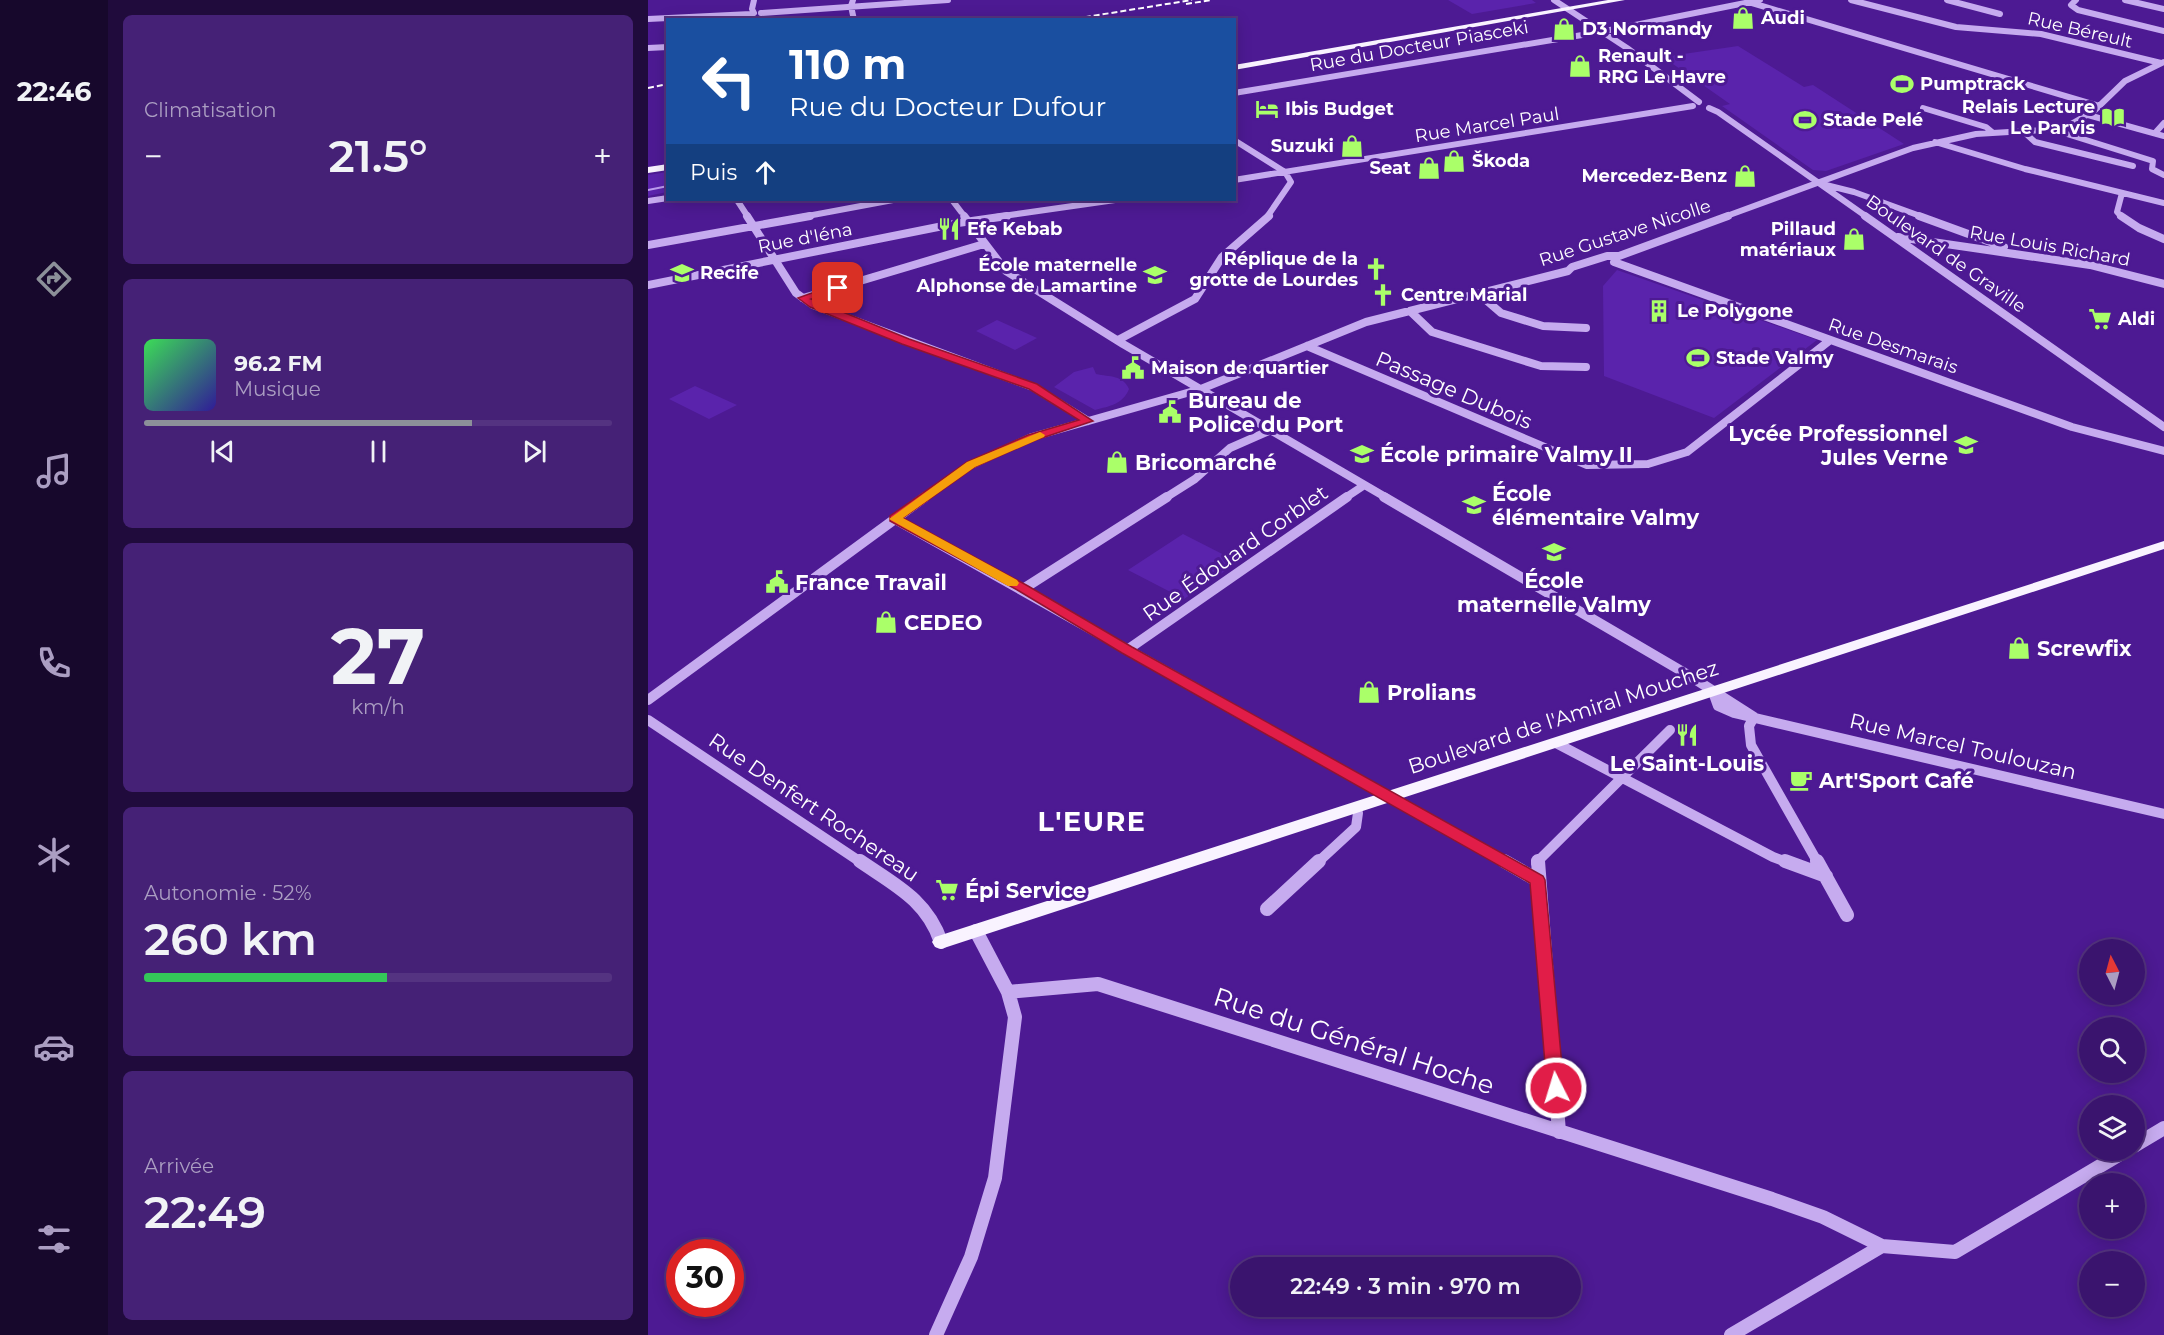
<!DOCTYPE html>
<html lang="fr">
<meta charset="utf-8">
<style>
:root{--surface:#3a146e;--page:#452176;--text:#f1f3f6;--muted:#ab9ec2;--line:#543381;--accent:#8c9099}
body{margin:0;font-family:Montserrat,sans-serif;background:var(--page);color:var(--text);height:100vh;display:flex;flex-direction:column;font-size:22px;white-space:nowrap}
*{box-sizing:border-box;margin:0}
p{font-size:20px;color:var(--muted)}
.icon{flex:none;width:33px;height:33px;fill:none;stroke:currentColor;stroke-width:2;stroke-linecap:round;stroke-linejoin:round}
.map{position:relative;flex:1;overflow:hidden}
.drawer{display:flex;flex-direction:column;gap:15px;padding:15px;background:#200b3c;width:540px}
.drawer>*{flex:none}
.top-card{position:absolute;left:18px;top:18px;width:570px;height:183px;border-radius:0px;box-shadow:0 3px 15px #0003,0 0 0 2px var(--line);background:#1a4fa0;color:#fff;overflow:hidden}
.needle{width:39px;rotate:354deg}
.tools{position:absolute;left:1431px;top:939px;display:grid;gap:12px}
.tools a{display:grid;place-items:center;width:66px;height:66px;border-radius:50%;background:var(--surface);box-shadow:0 3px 15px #0003,0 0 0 2px var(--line);font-size:30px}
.speed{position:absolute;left:18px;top:1239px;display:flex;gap:12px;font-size:30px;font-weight:700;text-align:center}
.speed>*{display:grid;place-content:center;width:78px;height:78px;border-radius:50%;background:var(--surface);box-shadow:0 3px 15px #0003,0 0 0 2px var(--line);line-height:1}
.speed .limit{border:9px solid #d22;background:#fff;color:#111}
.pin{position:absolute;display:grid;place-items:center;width:51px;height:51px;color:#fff;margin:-26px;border-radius:12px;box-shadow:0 3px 9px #0006}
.me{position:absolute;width:66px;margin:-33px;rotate:355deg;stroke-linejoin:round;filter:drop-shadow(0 0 4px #0008)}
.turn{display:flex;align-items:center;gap:21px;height:126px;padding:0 24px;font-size:27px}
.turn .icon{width:78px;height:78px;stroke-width:2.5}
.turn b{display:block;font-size:42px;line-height:51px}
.then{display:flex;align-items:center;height:57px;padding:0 24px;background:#0003;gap:12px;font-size:22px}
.big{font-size:45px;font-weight:600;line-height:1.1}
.drawer .tile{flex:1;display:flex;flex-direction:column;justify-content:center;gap:9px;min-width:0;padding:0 21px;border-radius:9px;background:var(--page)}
.drawer .dial{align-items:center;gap:0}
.dial b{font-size:78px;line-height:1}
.song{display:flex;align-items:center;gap:18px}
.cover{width:72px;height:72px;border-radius:9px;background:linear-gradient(135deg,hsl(130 70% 55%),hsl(250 70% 35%))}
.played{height:6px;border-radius:3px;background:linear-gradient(90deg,var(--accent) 70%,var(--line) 70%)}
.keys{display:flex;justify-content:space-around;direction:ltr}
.heat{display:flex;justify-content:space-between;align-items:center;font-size:33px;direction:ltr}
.charge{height:9px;border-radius:4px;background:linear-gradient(90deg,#34c759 52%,var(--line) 0)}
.trip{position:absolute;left:582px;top:1257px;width:351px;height:60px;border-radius:30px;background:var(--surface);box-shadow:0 3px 15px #0003,0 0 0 2px var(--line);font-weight:600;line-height:60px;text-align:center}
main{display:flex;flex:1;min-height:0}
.dock{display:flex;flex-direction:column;width:108px;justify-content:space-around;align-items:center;background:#17082c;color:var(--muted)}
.dock .icon{width:42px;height:42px}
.dock .on{color:var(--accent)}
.dock b{font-size:27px;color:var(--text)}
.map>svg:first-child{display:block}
.green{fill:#5a23ac}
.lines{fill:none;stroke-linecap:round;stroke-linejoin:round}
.stream{stroke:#be9ef1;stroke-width:2}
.minor-far3{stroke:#c6abef;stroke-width:6}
.minor-far2{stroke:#c6abef;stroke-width:8}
.minor-far1{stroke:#c6abef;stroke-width:10}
.minor{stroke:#c6abef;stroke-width:14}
.major{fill:#f9f3ff;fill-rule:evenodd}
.rail{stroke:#fff;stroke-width:2;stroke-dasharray:6 3;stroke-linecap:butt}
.route{fill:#e11d48;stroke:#92132f;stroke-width:1.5}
.slow{fill:#f59e0b}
.labels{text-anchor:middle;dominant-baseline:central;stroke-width:6;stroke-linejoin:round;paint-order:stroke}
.far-poi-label{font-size:18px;font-weight:bold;fill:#fff;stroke:#4d1a93;text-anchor:start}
.far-street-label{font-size:18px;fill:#fff;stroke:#4d1a93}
.street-label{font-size:21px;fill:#fff;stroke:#4d1a93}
.poi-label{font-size:21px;font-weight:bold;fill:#fff;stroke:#4d1a93;text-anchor:start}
.near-street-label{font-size:26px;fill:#fff;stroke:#4d1a93}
.district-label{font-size:27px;font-weight:bold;letter-spacing:1.5px;fill:#fff;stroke:#4d1a93}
</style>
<main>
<nav class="dock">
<b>22:46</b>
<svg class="icon on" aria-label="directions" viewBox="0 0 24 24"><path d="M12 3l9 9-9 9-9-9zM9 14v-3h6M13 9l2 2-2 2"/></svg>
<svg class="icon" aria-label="music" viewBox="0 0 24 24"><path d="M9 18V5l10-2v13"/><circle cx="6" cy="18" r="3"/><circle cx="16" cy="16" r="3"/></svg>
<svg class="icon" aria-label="phone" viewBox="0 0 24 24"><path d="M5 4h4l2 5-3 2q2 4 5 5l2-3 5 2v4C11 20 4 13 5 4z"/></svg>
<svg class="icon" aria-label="climate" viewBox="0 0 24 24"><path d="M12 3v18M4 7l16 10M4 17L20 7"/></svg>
<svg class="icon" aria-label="car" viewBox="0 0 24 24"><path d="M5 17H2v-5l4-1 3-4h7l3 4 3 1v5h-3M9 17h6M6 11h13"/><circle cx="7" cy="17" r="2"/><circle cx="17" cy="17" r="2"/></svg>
<svg class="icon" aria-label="filters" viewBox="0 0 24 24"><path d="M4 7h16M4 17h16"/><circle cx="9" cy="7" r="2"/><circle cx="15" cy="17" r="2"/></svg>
</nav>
<section class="drawer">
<div class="tile"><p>Climatisation</p>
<div class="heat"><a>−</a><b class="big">21.5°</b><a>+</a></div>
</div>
<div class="tile">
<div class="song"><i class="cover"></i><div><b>96.2 FM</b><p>Musique</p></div></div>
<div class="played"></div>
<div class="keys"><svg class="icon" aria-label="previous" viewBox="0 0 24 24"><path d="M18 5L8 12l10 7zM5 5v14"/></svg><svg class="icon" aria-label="pause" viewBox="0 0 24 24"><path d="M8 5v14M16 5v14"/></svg><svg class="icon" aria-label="next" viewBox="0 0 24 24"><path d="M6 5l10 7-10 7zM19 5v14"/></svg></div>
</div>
<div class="tile dial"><b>27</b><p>km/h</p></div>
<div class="tile"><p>Autonomie · 52%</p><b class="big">260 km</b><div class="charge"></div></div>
<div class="tile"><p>Arrivée</p><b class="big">22:49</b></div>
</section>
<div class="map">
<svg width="1516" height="1335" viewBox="0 0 1516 1335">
<rect width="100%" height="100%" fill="#4d1a93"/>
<path class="green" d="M800,0h84l4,3 -64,11z
M1090,46l66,41 9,-2 91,59 -78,27 -13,-1 -91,-64 8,-2 -67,-47z
M19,172v20l-19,4v-21z
M969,270l200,70 -103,78 -110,-42 -1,-90z
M349,320l40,18 -22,12 -39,-19z
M445,367l3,7c14,3 27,1 33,15 -6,15 -19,17 -34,21l-41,-23 20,-15z
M47,386l42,19 -28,14 -40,-20z
M535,534l55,28 -54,37 -56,-29z"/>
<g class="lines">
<path class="stream" d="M0,190l20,-4"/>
<path class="minor-far3" d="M106,0l-2,9 2,4
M205,0l-2,6 3,14
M906,0l73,48 72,54
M1203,0l105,27 85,7 120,29
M1299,0l53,14
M1428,0l-5,5 7,5 86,21
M1477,0l39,9
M1104,3l347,103
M113,13l187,-13
M0,19l103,-5
M0,48l20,-1
M586,93l366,-61 160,-32
M1061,108l9,4 149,105
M1275,108l63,19 6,5
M1440,115l76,21
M1403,129l102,32 -1,8 12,6
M1375,131l12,11 98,24
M1507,133l9,-10
M586,140l51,32 6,10 -24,35
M1287,142l90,27 139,34
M586,180l459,-74
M1178,185l28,7 69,25
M1474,193l-5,19 5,5
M89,200l11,17
M304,200l13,17
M0,201l20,-3
M154,217l91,-17
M348,217l119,-17
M1076,217l189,-69 63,-14 67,-4 28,-6 23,-13 31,-30 39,-19"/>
<path class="minor-far2" d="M99,216l49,77 17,12 220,82 55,34
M316,216l42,55 117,73 264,154
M1217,216l299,211
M1271,216l85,31
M1473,216l18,12 25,11
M1250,237l192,28 74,19
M0,245l162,-29
M966,262l458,165 92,24
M0,285l310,-62 49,-7
M831,294l22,19 42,13 43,2
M155,298l181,-54
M762,311l22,21 109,34 45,1
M470,340l77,-41 27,-42 47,-41
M659,346l280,119 61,-1 39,-12 142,-111
M275,498l48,-33 61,-28 169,-48 165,-67 202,-51 4,-4 35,-11h12l109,-40
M517,498l30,-19 35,-31 41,-18
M697,498l18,-12"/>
<path class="minor-far1" d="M736,497l306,179 64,41
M247,519l612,344
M375,589l144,-92
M479,650l220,-153
M1065,692l5,14 16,7 430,101
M0,700l277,-203
M1106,717l-5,9 2,19 67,118
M0,720l214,143
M908,743l217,114 16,6
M669,863l39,-36 2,-14 -2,-5
M888,863l134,-133"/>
<path class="minor" d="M212,861c35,24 67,39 81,81
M856,861l33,19
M890,861l21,271
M1137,861l41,15
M1169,861l30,54
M619,909l52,-48
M360,992l90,-8 674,215 51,18 59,29 73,6 172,-102
M1486,1146l30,-18
M288,1335l35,-78 24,-79 20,-161 -7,-25 -32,-61
M1083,1335l151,-89"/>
<path class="major" d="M960,0h17l-391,70v-5z
M20,164v6l-20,3v-6z
M1516,541v8l-1217,398 -6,2 -6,-2 -3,-5 3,-5z"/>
<path class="rail" d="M538,4l26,-4
M419,20l125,-20
M0,88l20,-4"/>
</g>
<path class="route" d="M186,285l9,3 -32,11 98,40 128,45 56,37 -57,19 -61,27 -72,51 125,68 104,61 411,229 2,4 19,208 -2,5 -6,3 -7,-3 -2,-5 -17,-205 -408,-230 -103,-62 -129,-70v-5l77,-54 61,-27 51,-15 -50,-31 -127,-45 -92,-37 -12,-9z"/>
<path class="slow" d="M392,432l5,3 -1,2 -69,30 -72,51 114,62 2,3 -2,3h-9l-119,-67 78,-57z"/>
<defs>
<g id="shop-bare" transform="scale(1.8)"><path d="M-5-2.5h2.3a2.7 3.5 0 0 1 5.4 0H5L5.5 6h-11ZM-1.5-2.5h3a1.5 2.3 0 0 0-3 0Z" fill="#aaff69" stroke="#4d1a93" stroke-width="2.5" paint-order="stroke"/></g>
<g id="stadium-bare" transform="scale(1.8)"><path d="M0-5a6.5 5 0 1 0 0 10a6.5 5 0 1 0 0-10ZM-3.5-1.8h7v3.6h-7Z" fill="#aaff69" stroke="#4d1a93" stroke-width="2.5" paint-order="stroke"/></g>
<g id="hotel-bare" transform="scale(1.8)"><path d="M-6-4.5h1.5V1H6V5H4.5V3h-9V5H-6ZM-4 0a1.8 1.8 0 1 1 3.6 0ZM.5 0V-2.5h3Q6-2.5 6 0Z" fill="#aaff69" stroke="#4d1a93" stroke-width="2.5" paint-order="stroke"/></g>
<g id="library-bare" transform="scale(1.8)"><path d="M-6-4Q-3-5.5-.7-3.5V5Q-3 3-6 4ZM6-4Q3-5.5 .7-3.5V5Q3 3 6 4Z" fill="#aaff69" stroke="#4d1a93" stroke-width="2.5" paint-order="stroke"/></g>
<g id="restaurant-bare" transform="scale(1.8)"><path d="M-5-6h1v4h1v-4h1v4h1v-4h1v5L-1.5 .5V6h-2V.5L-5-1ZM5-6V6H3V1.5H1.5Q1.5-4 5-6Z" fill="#aaff69" stroke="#4d1a93" stroke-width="2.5" paint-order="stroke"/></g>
<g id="church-bare" transform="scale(1.8)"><path d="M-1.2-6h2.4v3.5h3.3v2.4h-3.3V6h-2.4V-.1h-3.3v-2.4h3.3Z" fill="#aaff69" stroke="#4d1a93" stroke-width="2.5" paint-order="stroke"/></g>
<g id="school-bare" transform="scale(1.8)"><path d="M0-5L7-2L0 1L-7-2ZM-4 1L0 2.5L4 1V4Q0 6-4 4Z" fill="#aaff69" stroke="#4d1a93" stroke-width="2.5" paint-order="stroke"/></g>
<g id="building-bare" transform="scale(1.8)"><path d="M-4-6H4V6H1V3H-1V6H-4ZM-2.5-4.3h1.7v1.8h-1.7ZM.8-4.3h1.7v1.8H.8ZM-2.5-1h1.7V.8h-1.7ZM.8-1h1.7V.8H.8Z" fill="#aaff69" stroke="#4d1a93" stroke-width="2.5" paint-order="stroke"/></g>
<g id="supermarket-bare" transform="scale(1.8)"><path d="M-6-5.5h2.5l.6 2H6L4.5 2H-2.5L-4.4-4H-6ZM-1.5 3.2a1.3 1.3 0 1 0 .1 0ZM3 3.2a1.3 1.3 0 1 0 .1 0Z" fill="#aaff69" stroke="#4d1a93" stroke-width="2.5" paint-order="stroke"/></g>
<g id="civic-bare" transform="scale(1.8)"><path d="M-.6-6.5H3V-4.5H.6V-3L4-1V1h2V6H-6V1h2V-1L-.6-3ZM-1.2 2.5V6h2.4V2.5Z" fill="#aaff69" stroke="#4d1a93" stroke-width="2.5" paint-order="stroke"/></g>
<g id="cafe-bare" transform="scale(1.8)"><path d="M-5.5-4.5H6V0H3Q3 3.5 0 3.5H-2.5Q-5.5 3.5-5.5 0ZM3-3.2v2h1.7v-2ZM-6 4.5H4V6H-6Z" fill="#aaff69" stroke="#4d1a93" stroke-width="2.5" paint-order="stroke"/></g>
</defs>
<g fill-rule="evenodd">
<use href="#shop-bare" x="1095" y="18"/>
<use href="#shop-bare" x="916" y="29"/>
<use href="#shop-bare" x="932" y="66"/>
<use href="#stadium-bare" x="1254" y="84"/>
<use href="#hotel-bare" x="619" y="109"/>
<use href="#library-bare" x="1465" y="117"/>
<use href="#stadium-bare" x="1157" y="120"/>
<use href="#shop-bare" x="704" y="146"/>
<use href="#shop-bare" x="806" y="161"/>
<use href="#shop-bare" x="781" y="168"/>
<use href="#shop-bare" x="1097" y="176"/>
<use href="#restaurant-bare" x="301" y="229"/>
<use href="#shop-bare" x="1206" y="239"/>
<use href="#church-bare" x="728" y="269"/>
<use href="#school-bare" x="34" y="273"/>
<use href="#school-bare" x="507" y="275"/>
<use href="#church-bare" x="735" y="295"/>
<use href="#building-bare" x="1011" y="311"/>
<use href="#supermarket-bare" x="1452" y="319"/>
<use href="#stadium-bare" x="1050" y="358"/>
<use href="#civic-bare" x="485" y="368"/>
<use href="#civic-bare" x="522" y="412"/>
<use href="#school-bare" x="1318" y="445"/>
<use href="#school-bare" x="714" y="454"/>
<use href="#shop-bare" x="469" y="462"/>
<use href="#school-bare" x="826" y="505"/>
<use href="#school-bare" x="906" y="552"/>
<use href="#civic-bare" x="129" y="582"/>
<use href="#shop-bare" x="238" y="622"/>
<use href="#shop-bare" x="1371" y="648"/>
<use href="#shop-bare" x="721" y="692"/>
<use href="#restaurant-bare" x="1039" y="735"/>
<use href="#cafe-bare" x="1153" y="780"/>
<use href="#supermarket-bare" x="299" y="890"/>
</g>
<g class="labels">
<g class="far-poi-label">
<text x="1113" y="18">Audi</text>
<text x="934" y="29">D3 Normandy</text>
<text x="950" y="56">Renault -<tspan x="950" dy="21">RRG Le Havre</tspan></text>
<text x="1272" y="84">Pumptrack</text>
<text x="1447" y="107" text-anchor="end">Relais Lecture<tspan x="1447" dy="21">Le Parvis</tspan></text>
<text x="637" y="109">Ibis Budget</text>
<text x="1175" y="120">Stade Pelé</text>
<text x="686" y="146" text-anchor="end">Suzuki</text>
<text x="824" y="161">Škoda</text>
<text x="763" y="168" text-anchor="end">Seat</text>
<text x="1079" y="176" text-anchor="end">Mercedez-Benz</text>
<text x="319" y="229">Efe Kebab</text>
<text x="1188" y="229" text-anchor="end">Pillaud<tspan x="1188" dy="21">matériaux</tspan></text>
<text x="710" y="259" text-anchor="end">Réplique de la<tspan x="710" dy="21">grotte de Lourdes</tspan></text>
<text x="489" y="265" text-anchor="end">École maternelle<tspan x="489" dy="21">Alphonse de Lamartine</tspan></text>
<text x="52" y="273">Recife</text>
<text x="753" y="295">Centre Marial</text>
<text x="1029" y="311">Le Polygone</text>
<text x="1470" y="319">Aldi</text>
<text x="1068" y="358">Stade Valmy</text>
<text x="503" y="368">Maison de quartier</text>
</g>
<g class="far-street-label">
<text transform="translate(1432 30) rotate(13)">Rue Béreult</text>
<text transform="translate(771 46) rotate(-10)">Rue du Docteur Piasceki</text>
<text transform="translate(839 125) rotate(-9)">Rue Marcel Paul</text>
<text transform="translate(977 233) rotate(-18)">Rue Gustave Nicolle</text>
<text transform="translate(157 238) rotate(-11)">Rue d'Iéna</text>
<text transform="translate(1402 246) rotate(10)">Rue Louis Richard</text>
<text transform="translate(1298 254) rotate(35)">Boulevard de Graville</text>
<text transform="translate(1245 346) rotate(19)">Rue Desmarais</text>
</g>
<g class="street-label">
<text transform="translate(806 390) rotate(23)">Passage Dubois</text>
<text transform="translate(587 553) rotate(-35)">Rue Édouard Corblet</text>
<text transform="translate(915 717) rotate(-18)">Boulevard de l'Amiral Mouchez</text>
<text transform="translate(1315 746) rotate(13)">Rue Marcel Toulouzan</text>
<text transform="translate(166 807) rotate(34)">Rue Denfert Rochereau</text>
</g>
<g class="poi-label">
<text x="540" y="400">Bureau de<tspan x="540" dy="24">Police du Port</tspan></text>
<text x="1300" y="433" text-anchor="end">Lycée Professionnel<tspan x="1300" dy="24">Jules Verne</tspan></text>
<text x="732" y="454">École primaire Valmy II</text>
<text x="487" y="462">Bricomarché</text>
<text x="844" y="493">École<tspan x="844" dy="24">élémentaire Valmy</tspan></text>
<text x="906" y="580" text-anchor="middle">École<tspan x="906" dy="24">maternelle Valmy</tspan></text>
<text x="147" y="582">France Travail</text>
<text x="256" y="622">CEDEO</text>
<text x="1389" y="648">Screwfix</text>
<text x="739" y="692">Prolians</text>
<text x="1039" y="763" text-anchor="middle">Le Saint-Louis</text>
<text x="1171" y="780">Art'Sport Café</text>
<text x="317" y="890">Épi Service</text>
</g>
<g class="near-street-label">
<text transform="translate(706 1041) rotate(18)">Rue du Général Hoche</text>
</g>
<g class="district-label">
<text x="444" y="821">L'EURE</text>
</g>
</g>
</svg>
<div class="tools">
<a><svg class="needle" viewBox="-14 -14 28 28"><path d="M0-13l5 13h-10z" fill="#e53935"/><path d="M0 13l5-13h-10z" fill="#ab9ec2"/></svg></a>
<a><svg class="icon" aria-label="search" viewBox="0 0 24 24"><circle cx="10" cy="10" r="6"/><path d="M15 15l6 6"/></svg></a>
<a><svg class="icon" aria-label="layers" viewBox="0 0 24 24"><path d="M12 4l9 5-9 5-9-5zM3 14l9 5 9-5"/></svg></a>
<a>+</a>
<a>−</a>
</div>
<div class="speed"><div class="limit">30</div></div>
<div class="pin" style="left:190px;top:288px;background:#d93025"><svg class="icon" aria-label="arrive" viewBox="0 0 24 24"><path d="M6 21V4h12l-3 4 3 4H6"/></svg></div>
<svg class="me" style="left:908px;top:1088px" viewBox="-20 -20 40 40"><circle r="17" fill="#e11d48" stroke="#fff" stroke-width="3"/><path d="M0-11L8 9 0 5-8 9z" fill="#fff"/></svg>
<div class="trip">22:49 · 3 min · 970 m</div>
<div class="top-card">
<div class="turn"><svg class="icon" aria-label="left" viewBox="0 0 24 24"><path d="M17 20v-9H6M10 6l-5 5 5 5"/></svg><div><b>110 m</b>Rue du Docteur Dufour</div></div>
<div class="then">Puis<svg class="icon" aria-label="ahead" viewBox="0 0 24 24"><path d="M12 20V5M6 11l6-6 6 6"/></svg></div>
</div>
</div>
</main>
